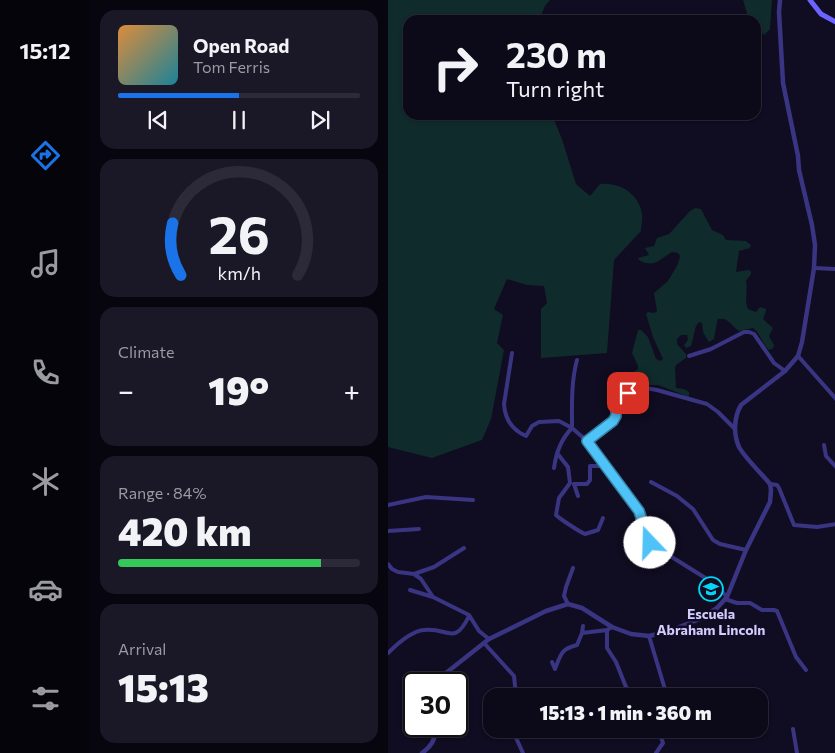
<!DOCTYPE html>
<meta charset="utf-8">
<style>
:root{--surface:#0c0919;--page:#1a1726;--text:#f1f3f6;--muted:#9a9aa2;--line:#2c2a38;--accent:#1a73e8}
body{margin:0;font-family:Commissioner,sans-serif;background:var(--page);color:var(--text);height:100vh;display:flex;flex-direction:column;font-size:19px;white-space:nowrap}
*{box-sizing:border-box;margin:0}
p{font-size:16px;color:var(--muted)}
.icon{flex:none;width:28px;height:28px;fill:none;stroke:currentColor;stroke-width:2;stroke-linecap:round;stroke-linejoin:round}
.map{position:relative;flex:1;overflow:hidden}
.panel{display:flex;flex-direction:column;gap:10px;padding:10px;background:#07050e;width:298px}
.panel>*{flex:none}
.hud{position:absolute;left:15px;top:15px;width:358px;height:105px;border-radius:15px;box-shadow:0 1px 4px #0004,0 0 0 1px var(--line);background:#0c0919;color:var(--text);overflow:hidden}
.speed{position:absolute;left:15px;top:672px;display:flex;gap:10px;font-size:25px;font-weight:700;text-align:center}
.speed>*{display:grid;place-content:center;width:65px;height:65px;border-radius:50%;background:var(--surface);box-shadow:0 1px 4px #0004,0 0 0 1px var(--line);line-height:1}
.speed .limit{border:2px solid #111;border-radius:8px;background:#fff;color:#111}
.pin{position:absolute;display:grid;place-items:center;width:42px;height:42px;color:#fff;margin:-21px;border-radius:10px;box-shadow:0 2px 8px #0006}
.me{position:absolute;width:55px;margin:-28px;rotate:339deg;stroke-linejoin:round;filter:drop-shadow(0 0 4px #0008)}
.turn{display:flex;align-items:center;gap:18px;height:105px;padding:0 20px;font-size:22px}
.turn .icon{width:65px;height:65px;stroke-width:2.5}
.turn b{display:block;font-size:35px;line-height:42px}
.big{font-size:38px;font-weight:800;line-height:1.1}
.panel .tile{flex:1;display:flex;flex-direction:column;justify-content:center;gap:8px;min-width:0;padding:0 18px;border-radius:15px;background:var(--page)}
.panel .dial{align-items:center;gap:0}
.dial svg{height:130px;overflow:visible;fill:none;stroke:var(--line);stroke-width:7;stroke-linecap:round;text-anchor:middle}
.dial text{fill:var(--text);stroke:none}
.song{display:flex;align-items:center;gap:15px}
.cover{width:60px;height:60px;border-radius:8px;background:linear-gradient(135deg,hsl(30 70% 55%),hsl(190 70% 35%))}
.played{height:5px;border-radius:2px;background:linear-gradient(90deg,var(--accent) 50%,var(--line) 50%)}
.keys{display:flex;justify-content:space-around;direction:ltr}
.heat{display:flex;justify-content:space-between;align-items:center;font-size:28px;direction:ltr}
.charge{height:8px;border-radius:4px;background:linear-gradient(90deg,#34c759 84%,var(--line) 0)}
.trip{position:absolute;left:95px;top:688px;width:285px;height:50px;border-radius:15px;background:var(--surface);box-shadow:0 1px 4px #0004,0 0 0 1px var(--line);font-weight:800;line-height:50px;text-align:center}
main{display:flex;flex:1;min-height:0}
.dock{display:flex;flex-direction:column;width:90px;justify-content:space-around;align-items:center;background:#05040a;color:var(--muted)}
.dock .icon{width:35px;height:35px}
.dock .selected{color:var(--accent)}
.dock b{font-size:22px;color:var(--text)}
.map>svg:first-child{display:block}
.green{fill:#0f2b2b}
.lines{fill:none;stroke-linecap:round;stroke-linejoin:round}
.minor{stroke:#3a3582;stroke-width:4}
.tertiary{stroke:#3a3582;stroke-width:4.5}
.secondary{stroke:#6b63ff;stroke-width:5}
.route-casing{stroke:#337fa1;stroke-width:12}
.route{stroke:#4fc3f7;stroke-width:9}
.labels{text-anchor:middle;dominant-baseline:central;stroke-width:5;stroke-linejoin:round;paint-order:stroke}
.poi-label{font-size:14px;font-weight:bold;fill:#d3ccff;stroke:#100c21}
</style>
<main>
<nav class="dock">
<b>15:12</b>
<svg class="icon selected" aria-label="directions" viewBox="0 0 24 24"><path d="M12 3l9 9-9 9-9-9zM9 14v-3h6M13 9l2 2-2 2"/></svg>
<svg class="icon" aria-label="music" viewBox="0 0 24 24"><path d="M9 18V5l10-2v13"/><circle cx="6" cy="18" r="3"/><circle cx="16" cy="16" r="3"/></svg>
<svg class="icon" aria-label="phone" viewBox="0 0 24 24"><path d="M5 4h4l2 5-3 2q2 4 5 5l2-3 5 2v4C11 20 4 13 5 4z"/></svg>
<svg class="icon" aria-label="climate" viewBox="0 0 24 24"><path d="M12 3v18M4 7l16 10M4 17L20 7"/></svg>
<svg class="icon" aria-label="car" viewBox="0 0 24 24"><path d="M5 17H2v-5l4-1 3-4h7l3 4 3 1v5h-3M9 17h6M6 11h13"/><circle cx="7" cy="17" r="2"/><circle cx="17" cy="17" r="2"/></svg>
<svg class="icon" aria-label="filters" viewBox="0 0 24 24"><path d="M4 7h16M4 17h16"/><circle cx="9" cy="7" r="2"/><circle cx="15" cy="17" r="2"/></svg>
</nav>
<section class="panel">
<div class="tile">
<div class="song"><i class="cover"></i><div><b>Open Road</b><p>Tom Ferris</p></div></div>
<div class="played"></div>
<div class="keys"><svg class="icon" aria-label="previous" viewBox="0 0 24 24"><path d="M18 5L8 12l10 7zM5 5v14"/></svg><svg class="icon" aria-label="pause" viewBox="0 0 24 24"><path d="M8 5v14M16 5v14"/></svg><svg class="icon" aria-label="next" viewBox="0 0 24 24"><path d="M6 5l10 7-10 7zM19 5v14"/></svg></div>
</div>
<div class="tile dial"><svg viewBox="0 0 100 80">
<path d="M14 69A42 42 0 1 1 86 69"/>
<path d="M14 69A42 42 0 0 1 9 37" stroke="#1a73e8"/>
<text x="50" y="56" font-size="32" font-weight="700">26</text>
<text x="50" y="72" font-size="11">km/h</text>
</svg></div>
<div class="tile"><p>Climate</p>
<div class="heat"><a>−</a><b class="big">19°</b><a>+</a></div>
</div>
<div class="tile"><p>Range · 84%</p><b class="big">420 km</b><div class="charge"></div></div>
<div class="tile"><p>Arrival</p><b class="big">15:13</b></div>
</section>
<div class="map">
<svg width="448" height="753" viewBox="0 0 448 753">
<rect width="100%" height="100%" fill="#100c21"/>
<path class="green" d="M0,0h162l-5,6 -6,14h-131v95h144l10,24 14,45 14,12 10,-12c19,-2 39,9 42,30 1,6 -1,12 -1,17l-27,29 -7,93 -66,5v-49l6,-6 -3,-17 -17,-1 -20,-6 -13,30 9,6 -6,28 7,7 -13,69 -9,21 -50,18 -44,-11z
M355,0h29l-2,29 -6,6 -8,-8v-7h-7z
M307,208l6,1 11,21 11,5 3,5 20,1 5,4 -1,3 -11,3 -3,21 12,-2 3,1v3l-5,7c2,10 -2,19 2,28l8,3 4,-5 6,2v2l-3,8 10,9 -4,8 5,9 -1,3 -4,2c-7,-6 -8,-16 -16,-22l-14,3c-8,-5 -10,-14 -21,-12l-1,3 -3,17 -5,3 -6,-10 -1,-9 -3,-1 -3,4 -5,20 -5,2 -2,-3 4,-5 -1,-5h-6l-4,4v5l9,10v4l-10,7 -1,3 1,20 8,1 5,3v5l-31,-12 -32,1 -4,-4 1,-3 15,-10v-3l-6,-13 6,-23h3l7,7 8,22 5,2 2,-2 -10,-22 -7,-23 2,-2 6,1 3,-2 -3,-18 14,-12 10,-17 2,-8 -2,-3 -6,-1c-12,7 -18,17 -33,8l-1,-2 11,-3 -4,-7 9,-2 3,-8 12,-4 21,-23z"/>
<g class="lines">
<path class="minor" d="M426,268l22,1
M124,353l-8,51c1,15 8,26 22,32l6,-10 7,-4 20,-1 13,7 15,13 52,70 2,6 2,22 72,45 12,13
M301,356l22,-7 33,-17h5l5,2 20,29 11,8
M410,356l38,43
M199,441l26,-20 3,-5 1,-18 11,-5 17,-5 12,2 50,14 11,8 17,17
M436,445l2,11 10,11
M169,453l11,14 2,16 -11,15 -3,17c4,4 24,17 29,19l13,-4 5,-12
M166,468c2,-15 7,-29 18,-40 0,-23 -1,-46 5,-68
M263,482l26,14 16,13 20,31 7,4 26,6
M382,484l7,1 2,3 15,37 23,2 19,-3
M190,496l-4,-12h13l3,-4v-14h14
M0,505l38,-8 47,3
M0,531l31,-2
M0,564l4,5 6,3 16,2 7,5 12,18 36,18 10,16 10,8
M26,574l20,-7 30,-19
M22,590l23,7
M337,599l12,4h13l12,7h12l3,1 19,46 10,13
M180,604l-4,-8 2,-9 7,-19
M224,627l-5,3v18l9,14 10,25 11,9
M194,633l1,-7
M261,636l18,60
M96,643l30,33 2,20
M0,653c9,-9 23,-22 36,-23 24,-3 30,17 45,-14
M164,662l3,7c6,-15 6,-20 22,-24l5,-12 25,-3
M124,729l11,24
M292,729l4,4
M405,729l4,24
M268,753l7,-10 -5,-14"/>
<path class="tertiary" d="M44,684l57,-45 57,-28 22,-7 14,4 30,19 19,7 18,2 17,-4 34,-13 17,-11 10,-11 19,-47 24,-48 1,-12 -1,-6c-8,-10 -25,-26 -31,-37 -6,-13 -5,-30 2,-42l44,-34 13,-15 4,-14 12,-74 1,-23 -3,-20 -13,-55 -1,-14 -15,-73 -4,-71 1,-12
M34,753c10,-7 15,-15 13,-27"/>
<path class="secondary" d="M422,0l11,14 15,8"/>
</g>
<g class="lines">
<g class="route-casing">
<path id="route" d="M240,393l-11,5 -1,18 -3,5 -26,20 52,70 2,6 2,22 7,4"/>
</g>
<use href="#route" class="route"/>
</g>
<defs>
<g id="school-ring" transform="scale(1.25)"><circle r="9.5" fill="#100c21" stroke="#00d7f7" stroke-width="1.5"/><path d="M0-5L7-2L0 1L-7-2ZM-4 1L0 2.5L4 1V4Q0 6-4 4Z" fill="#00d7f7"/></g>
</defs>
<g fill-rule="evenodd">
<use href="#school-ring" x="323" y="589"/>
</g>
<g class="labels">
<g class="poi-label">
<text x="323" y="613">Escuela<tspan x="323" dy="16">Abraham Lincoln</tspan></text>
</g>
</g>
</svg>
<div class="speed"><div class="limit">30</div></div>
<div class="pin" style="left:240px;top:393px;background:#d93025"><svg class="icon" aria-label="arrive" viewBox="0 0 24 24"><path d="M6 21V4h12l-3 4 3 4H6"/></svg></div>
<svg class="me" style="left:262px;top:543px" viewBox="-20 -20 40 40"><circle r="19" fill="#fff"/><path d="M0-13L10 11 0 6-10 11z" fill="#4fc3f7"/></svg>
<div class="trip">15:13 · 1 min · 360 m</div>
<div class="hud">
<div class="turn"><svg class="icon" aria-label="right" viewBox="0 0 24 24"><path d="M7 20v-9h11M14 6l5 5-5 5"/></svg><div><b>230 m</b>Turn right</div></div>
</div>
</div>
</main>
